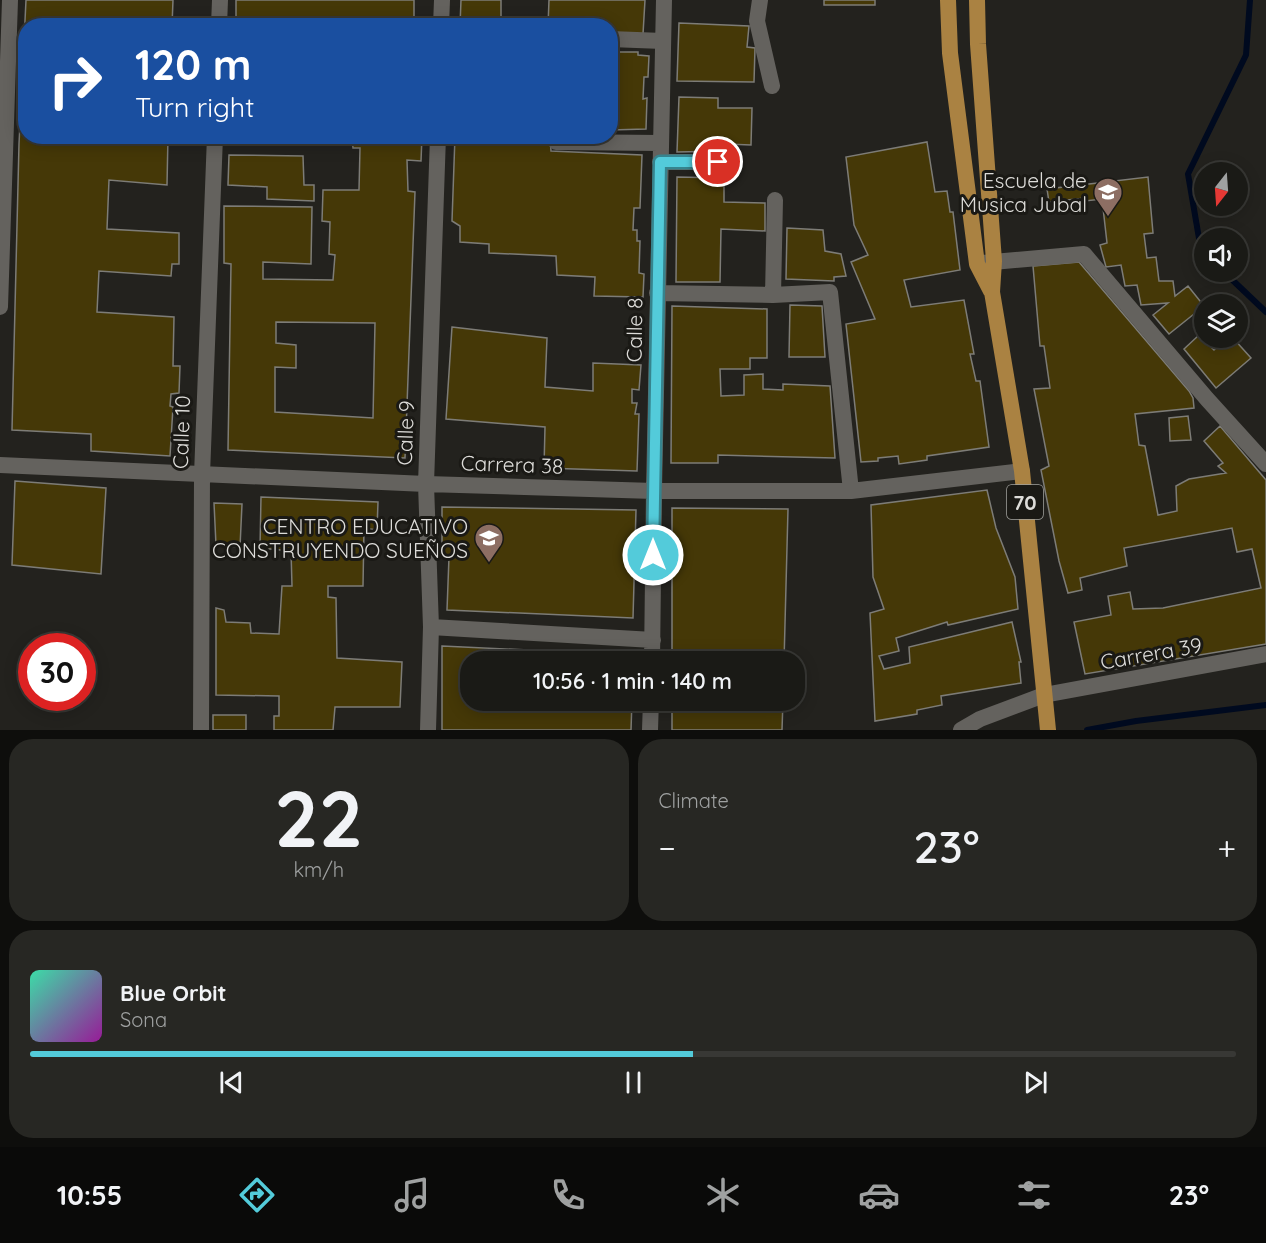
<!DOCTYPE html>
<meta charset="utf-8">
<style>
:root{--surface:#1a1a16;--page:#272723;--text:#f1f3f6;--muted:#9fa1a1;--line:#383835;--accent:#53cbda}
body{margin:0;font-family:Quicksand,sans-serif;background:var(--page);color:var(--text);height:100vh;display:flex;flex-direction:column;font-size:22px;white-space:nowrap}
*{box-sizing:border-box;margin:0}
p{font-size:20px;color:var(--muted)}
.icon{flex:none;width:33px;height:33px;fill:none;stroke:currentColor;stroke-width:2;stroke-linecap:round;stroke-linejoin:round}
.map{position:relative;height:730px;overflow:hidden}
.panel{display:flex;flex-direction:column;gap:9px;padding:9px;background:#0e0e0c;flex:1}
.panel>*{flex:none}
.banner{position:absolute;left:18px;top:18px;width:600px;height:126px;border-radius:24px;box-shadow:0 3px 15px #0003,0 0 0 2px var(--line);background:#1a4fa0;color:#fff;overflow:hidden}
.needle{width:39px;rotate:197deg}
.fabs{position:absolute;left:1194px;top:162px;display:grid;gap:12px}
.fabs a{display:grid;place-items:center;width:54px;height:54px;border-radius:50%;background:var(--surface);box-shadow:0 3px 15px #0003,0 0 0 2px var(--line);font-size:30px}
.speed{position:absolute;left:18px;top:633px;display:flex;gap:12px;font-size:30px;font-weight:700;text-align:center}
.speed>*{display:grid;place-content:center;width:78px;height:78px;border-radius:50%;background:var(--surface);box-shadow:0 3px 15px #0003,0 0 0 2px var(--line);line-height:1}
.speed .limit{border:9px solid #d22;background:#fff;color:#111}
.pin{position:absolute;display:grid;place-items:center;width:51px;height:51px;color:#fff;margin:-26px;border:3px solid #fff;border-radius:50%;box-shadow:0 2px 6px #0007}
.me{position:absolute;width:66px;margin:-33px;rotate:0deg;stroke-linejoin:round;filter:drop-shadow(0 0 4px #0008)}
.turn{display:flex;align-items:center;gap:21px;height:126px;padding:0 18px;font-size:27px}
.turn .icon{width:78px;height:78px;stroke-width:2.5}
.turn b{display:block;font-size:42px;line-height:51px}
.big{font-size:45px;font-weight:600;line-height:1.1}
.panel .card{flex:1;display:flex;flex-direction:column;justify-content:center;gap:9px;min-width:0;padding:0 21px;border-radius:24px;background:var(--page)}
.panel .dial{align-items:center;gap:0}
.dial b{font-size:78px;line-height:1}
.song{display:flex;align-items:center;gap:18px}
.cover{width:72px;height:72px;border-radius:9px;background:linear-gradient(135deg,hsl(160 70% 55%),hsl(300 70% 35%))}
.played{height:6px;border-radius:3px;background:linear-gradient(90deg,var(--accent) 55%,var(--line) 55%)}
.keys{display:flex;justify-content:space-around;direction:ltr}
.heat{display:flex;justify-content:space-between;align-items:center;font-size:33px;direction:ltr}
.panel .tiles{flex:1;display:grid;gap:9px;grid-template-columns:1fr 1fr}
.card:last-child{grid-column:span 2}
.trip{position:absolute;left:460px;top:651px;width:345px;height:60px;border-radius:24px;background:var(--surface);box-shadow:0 3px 15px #0003,0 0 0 2px var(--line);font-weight:600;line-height:60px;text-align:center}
.dock{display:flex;height:96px;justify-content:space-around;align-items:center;background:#0a0a09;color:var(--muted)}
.dock .icon{width:42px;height:42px}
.dock .current{color:var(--accent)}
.dock b{font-size:27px;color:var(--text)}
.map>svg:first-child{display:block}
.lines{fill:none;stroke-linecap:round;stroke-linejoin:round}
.stream{stroke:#000a1f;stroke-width:6}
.building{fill:#453807;stroke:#7d7c77;stroke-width:1.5;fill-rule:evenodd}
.minor{stroke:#64625e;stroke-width:16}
.primary{stroke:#aa8242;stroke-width:16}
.route-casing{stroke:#36848e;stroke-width:15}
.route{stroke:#53cbda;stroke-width:10}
.labels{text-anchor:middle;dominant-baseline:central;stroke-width:6;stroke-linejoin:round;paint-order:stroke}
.shield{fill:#1a1915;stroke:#a2a29e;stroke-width:1.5}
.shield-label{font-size:20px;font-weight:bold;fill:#dddcd9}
.poi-label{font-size:21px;fill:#dddcd9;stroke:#1a1915;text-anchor:end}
.street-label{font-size:21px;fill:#dddcd9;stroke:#1a1915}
</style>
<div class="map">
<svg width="1266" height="730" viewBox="0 0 1266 730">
<rect width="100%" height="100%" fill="#23221e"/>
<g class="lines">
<path class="stream" d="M1204,253l-3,-3 -13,-76 58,-119 4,-55
M1224,272l42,40
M1087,730l49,-9 130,-16"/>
</g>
<path class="building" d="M26,0h147l-1,26h-146v110h142l-1,49 -58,-5 -2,49 72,4v31h-7l-1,12 -72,-5 -2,41 77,5 -1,49h7l-1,27 -8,1 -1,12 3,1 -3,49 -79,-5v-17l-79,-4 7,-286z
M236,0h178v23h7v3h-185z
M461,0h40v26h-41z
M549,0h96l-2,34h-33v-8h-62z
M824,0h51v5h-51z
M679,23l70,3 -2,21 8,1 -1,34 -77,-1z
M610,52h28v3l11,1 -1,21h-4l-1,22 4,-1 -1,31 -36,1z
M679,97l39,1v10h34l-1,37 -25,-1v7l-49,1z
M241,136h55v7h-55z
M352,136h70l-1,25 -14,-1 1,31 7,1 -10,266 -177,-8 3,-186 -7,-1v-57l88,1 -1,57 -48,-2v17l70,1 2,-25 -6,-1 1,-32 -8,-1 1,-31h36l1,-42h-7zM276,322l99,1 -2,95 -98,-6v-45l21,1v-23l-20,-2z
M455,136h95l1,15 91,4 -2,53h-6l-1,22h4v11h3l-1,32 5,1 -1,23 -49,-1 1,-19 -38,-2 -1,-19 -67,-3v-9l-29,-2v-16l-8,-5z
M927,142l8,50 12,-1 3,21h3l7,58 -56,10 7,27 53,-7 10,54h-4l6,27h4l9,66 -62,9v4l-28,4 -1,-8 -20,2v3l-17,1 -15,-138 29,-5 -24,-57 17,-7 -14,-30 -8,-68z
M229,155l74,1 1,29h10v16l-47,-2v-12l-39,-2z
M677,177l47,1v24l41,1v28l-44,-2 -1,53h-44z
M1148,177l5,56 -9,1 3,24 9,-1 3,24h14l2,15 13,-10 16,20 -35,28 -16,-19 15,-12 -27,2 -4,-20 -12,1 -4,-21 -15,2 -6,-22 7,-2 -5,-44 -17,2v-3l-36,4 -2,-13z
M787,228l36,2 2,21 16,3 5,22 -12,1v4l-48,-2z
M1079,262l110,129 4,7 1,10 -59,6 4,31 6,1 13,69 19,-4 -1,-25 13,-7 37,-6 -8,-7 5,-3 -19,-22 16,-15 46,54v164l-181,30 -11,-52 37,-7 -3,-19 22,-4 3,17 30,-1 98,-20 -9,-39 -15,3 -5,-24 -108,20 3,18 -47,12 2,12 -14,3 -9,-32 -18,-91 8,-4 -15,-77 16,-1 -6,-42h-4l-7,-80z
M790,305l32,1 3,51h-36z
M672,306l95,3v49h-17v11h-30l1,27 23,-1v-20l19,-1v15l20,1v-6l47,2 5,72 -117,-3v8h-47z
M452,327l95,11 -2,49 48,4v-28l48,2 -2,25 -7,-1v14h5l-2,11h4l-2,57 -93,-3 1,-41 -99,-8z
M1199,335l15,15 13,-12h6l18,20 -35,30 -32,-39z
M1188,416l3,24 -21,1 -1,-23z
M15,481l91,7 -5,86 -89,-9z
M987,490l9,38 19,49 3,32 -70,16 -1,-3 -51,16 3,13 -20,5 5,13 26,-6 -1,-16 103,-25 9,40h-2l2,21 -80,13 1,9 -25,5v4l-42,7 -5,-108 14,-4 -11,-32 -2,-72z
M261,497l117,5 -1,28 -13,-2 -1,58h-35v11l8,1 1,60 65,4 -2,45h-65l-2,23h-59v-14h5v-20l-63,-1v-87l8,2 2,12 24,1 1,10 28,1 3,-48h10l-1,-35 -31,-3z
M214,503l28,1 -2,43 -24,-2z
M442,507l194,3 -3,108 -186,-8 2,-53h-7z
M672,508l116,1 -4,153h-112z
M442,646l192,9v7h-163v38h161l-1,30h-189z
M672,700h111l-1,30h-110z
M213,715h33v15h-33z"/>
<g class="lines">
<path class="minor" d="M760,0l-3,21 15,65
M219,26l1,-26
M441,26l1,-26
M610,39l53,2
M556,142l104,1
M660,162h58
M982,263l102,-9 123,145 59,65
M657,293l116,2 57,-3 21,199
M773,295l2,-95
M0,307l10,-307
M0,465l426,19 228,7h197l171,-20
M431,627l222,13
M652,662l2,-171 10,-491
M201,730l1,-255 13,-339
M428,730l3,-103 -5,-143 12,-348
M650,730l1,-30
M961,730l19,-11 64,-24 222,-41"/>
<path class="primary" d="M948,0l2,53 27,211 14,27
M977,0l1,44 16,217 -2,31 30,179 26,259"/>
</g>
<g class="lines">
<g class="route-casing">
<path id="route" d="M653,555l7,-393h58"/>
</g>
<use href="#route" class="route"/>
</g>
<defs>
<g id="school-pin" transform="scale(1.5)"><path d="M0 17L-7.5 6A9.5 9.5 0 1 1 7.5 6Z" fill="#8d6e63" stroke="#1a1915"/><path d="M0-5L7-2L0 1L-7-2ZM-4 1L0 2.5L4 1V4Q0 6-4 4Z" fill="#fff"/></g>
</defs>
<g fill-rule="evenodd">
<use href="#school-pin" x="1108" y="192"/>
<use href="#school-pin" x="489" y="538"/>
</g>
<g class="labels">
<rect class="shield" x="1007" y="485" width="36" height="34" rx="4.5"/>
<g class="shield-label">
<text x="1025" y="502">70</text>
</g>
<g class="poi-label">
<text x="1087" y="180">Escuela de<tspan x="1087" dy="24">Musica Jubal</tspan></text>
<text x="468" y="526">CENTRO EDUCATIVO<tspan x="468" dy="24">CONSTRUYENDO SUEÑOS</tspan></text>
</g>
<g class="street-label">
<text transform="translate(634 330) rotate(-89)">Calle 8</text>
<text transform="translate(181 432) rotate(-88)">Calle 10</text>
<text transform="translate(405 433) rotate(-88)">Calle 9</text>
<text transform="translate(512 464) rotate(2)">Carrera 38</text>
<text transform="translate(1151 653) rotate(-10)">Carrera 39</text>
</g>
</g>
</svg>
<div class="fabs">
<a><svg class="needle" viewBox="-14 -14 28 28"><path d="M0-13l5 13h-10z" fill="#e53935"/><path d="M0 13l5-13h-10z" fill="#9fa1a1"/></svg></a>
<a><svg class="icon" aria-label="sound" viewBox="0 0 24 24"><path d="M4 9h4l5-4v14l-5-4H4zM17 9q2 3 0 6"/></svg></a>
<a><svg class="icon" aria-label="layers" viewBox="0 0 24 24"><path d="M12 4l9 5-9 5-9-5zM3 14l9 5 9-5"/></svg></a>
</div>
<div class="speed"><div class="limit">30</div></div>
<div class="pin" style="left:718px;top:162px;background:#d93025"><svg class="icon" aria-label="arrive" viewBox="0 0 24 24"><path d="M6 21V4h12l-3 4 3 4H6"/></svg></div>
<svg class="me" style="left:653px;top:555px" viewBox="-20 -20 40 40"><circle r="17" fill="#53cbda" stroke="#fff" stroke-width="3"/><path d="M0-11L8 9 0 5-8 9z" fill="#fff"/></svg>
<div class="trip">10:56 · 1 min · 140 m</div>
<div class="banner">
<div class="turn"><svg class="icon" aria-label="right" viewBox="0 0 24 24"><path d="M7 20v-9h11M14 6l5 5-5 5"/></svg><div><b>120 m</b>Turn right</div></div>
</div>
</div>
<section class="panel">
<div class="tiles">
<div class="card dial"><b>22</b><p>km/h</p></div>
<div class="card"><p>Climate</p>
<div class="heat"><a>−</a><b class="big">23°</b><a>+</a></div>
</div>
<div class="card">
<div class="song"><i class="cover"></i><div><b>Blue Orbit</b><p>Sona</p></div></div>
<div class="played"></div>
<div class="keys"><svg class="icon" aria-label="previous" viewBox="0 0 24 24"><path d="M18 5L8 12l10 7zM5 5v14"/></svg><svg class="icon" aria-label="pause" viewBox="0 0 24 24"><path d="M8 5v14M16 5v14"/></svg><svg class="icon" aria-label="next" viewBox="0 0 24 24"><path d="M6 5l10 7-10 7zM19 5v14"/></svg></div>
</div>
</div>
</section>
<nav class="dock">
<b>10:55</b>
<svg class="icon current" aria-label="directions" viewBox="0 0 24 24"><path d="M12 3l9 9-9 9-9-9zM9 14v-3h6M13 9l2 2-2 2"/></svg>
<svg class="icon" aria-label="music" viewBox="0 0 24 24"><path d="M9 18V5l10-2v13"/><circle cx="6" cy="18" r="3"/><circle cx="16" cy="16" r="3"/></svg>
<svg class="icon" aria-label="phone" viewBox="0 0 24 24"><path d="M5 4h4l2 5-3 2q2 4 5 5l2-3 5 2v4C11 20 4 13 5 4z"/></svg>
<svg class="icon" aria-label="climate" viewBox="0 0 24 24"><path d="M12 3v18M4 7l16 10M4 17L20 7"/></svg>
<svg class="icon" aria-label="car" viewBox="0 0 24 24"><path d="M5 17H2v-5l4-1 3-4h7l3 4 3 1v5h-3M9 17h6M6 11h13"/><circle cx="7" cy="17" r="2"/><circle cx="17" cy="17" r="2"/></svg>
<svg class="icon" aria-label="filters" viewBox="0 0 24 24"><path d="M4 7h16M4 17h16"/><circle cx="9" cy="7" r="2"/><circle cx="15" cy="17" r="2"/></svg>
<b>23°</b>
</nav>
